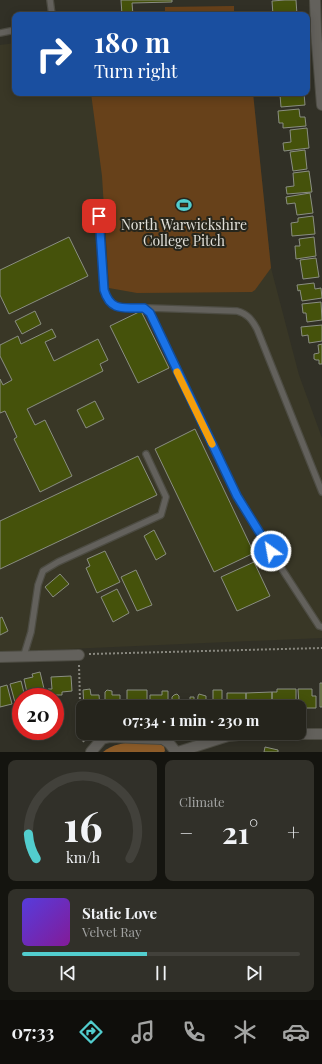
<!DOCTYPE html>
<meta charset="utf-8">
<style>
:root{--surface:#25241c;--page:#313029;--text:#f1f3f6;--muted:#a3a4a3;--line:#42413b;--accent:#52cdce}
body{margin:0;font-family:"Playfair Display",serif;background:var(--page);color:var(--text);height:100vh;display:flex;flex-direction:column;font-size:15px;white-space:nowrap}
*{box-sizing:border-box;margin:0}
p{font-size:13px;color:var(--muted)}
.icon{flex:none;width:22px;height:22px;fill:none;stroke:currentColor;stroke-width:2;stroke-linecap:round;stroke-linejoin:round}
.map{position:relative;height:752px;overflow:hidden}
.panel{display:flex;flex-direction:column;gap:8px;padding:8px;background:#14140f;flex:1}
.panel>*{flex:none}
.banner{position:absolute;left:12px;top:12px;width:298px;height:84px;border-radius:8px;box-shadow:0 2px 10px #0003,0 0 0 1px var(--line);background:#1a4fa0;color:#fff;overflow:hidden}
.speed{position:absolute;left:12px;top:688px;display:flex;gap:8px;font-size:20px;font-weight:700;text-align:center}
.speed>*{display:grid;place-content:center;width:52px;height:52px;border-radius:50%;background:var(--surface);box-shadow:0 2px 10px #0003,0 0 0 1px var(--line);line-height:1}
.speed .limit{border:6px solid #d22;background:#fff;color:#111}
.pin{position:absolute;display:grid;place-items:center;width:34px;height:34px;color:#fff;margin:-17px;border-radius:8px;box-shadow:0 2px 6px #0006}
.me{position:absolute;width:44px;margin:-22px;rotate:328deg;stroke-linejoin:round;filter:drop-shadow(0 0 3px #0008)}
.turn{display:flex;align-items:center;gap:14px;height:84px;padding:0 16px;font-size:18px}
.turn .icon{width:52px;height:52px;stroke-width:2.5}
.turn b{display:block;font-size:28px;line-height:34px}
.big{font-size:30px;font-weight:700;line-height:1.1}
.panel .tile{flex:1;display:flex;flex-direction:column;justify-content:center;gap:6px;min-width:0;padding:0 14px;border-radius:8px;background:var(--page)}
.panel .dial{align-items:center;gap:0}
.dial svg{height:104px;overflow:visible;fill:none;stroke:var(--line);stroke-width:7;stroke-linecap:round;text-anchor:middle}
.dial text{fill:var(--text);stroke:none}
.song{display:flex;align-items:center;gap:12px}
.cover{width:48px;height:48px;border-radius:6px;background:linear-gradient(135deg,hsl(250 70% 55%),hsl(290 70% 35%))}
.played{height:4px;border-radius:2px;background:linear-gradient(90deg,var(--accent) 45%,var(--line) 45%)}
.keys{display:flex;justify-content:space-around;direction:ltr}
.heat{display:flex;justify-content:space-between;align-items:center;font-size:22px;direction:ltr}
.panel .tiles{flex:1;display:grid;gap:8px;grid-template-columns:1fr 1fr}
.tile:last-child{grid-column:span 2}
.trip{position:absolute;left:76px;top:700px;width:230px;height:40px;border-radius:8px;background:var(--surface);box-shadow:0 2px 10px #0003,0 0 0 1px var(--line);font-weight:700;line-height:40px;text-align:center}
.tab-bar{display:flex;height:64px;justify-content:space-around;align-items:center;background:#0f0e0b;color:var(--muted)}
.tab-bar .icon{width:28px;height:28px}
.tab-bar .on{color:var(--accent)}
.tab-bar b{font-size:18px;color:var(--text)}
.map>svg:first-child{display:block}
.built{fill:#393726}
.green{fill:#67411a}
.forest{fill:#8d5c29}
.building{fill:#45520b;stroke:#8a8e82}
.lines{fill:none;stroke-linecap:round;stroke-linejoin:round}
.lane-casing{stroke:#4d4c43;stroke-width:8}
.street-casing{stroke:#4d4c43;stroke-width:12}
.path{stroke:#89887f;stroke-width:2;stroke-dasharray:2 2;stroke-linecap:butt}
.lane{stroke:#63615c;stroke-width:5.5}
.street{stroke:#63615c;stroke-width:10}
.route-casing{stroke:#114b97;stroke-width:10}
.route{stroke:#1a73e8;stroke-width:7}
.slow{stroke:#f59e0b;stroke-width:7}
.labels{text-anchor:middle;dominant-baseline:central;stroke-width:4;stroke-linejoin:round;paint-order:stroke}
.poi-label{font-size:14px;fill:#e1e0d9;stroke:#27261c}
</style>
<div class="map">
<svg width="322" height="752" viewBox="0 0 322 752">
<rect width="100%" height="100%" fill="#313026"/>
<path class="built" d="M15,43v50h238l18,175 28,107 23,63v200l-322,14v-607z"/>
<path class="green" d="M234,6v9h-69v-8z
M91,93h162l18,175 -16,22 -3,2 -115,1 -28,-5 -7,-112z"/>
<path class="forest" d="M136,742l21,1 7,3 1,5 -1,1h-61c10,-8 20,-9 33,-10z"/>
<path class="building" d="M121,0h51v2l-40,1 1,12h-11z
M285,0h11l1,15h-24l-1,-14z
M285,93h19l1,12 -24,2 -1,-12z
M299,109l1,8h5l1,9 -23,2v-5h-4l-1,-12z
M307,128l2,20 -25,3 -1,-8 8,-1 -1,-12z
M305,150l2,19 -14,2 -3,-19z
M309,171l3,21 -25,2 -1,-7 8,-1 -1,-13z
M310,193l3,20 -16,2 -2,-12 -8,1 -1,-7z
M313,216l2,18 -23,2 -1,-13 7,-1v-4z
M69,237l19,39 -79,38 -9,-19v-25z
M314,237l2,19 -20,3 -1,-13h5l-1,-7z
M316,258l3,19 -16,2 -3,-19z
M314,283l1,6 6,-1 1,10 -20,3 -2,-11 -2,1 -1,-6z
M321,302l1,18 -15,2 -1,-9h-3l-1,-9z
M35,311l6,13 -19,10 -7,-13z
M141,311l28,57 -31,15 -28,-57z
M322,325v16l-13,2 -1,-8 -6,1 -1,-9z
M52,329l4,8 -11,5 9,19 44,-22 10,21 -8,4 3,7 -76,38 8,16 10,-5 27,56 -32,16 -26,-53 3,-2 -12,-26 -5,2v-34l3,6 9,-5 -12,-24v-11l18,-9 3,8z
M322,344v20h-3v-4h-3l-2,-1v-5l5,-1 -1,-8z
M95,401l9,18 -18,9 -9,-18z
M195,429l59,124 -40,19 -59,-123z
M138,456l19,39 -157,74v-48z
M154,530l12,24 -10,6 -12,-24z
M105,551l15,31 -23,11 -11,-25 4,-2 -3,-7z
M254,562l16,34 -33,15 -16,-34z
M136,570l16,35 -15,6 -16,-34z
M60,574l9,10 -16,13 -8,-10z
M117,589l12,24 -16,9 -12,-25z
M2,617l6,14 -8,4v-17z
M40,672l6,25h-18l-4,-18 9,-2 -1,-3z
M71,676l1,15 -10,1v3h-6v10h-1v-8h-7v-8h4l-1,-12z
M21,681l4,16h-4v7l-5,2 -6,-22z
M320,683h2v24h-2z
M7,685l5,19 -12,3v-20z
M90,689l1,6h8l1,12h-16l-1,-17z
M277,689h19v18h-24v-15h5z
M298,689h14v7h4v12h-13v-3h-4z
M107,690l5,1v4h8v5h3v7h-18v-15z
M127,690h20v17h-20z
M213,690h9v17h-25l1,-11 1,-2 7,2v4h7z
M162,691h6v16h-18v-12h12z
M272,692v15h-20v-4h-6v-10z
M227,693h19v14h-19z
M177,694l2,2v4h11v-3h4v10h-22v-10l2,-2z
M265,747l13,3v2h-14z"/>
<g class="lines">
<g class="lane-casing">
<path id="lane" d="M50,0l2,15
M0,33l15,-3
M99,216l5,74c3,10 6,16 17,17l116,4c11,3 15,9 20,18l65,163
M144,308l6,5 87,183 43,70 39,60 3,1
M24,655l7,-23 7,-47 5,-14 15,-9 103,-47 5,-18 -20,-43"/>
</g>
<g class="street-casing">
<path id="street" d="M315,0l1,31 6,74
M0,657l79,-2
M91,752l11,-13 8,-2 53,2 6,4 7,9
M178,752l50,-16 21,-2h73"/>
</g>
<path class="path" d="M89,654l233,-6
M79,665l2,73 4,5"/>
<use href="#lane" class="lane"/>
<use href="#street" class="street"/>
</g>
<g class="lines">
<g class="route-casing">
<path id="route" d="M99,216l5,74c7,23 21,17 40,18l6,5 87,183 34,55"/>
</g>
<use href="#route" class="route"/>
<path class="slow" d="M177,372l35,72"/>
</g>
<defs>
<g id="stadium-bare" transform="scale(1.2)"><path d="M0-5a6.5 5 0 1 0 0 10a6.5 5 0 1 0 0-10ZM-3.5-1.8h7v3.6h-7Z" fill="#52cdce" stroke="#27261c" stroke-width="2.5" paint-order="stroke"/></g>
</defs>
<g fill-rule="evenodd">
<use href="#stadium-bare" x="184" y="205"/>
</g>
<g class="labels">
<g class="poi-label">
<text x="184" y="224">North Warwickshire<tspan x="184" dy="16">College Pitch</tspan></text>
</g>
</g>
</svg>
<div class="speed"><div class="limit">20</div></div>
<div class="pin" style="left:99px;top:216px;background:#d93025"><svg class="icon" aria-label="arrive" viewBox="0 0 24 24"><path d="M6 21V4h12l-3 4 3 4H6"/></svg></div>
<svg class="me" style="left:271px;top:551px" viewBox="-20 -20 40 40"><circle r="17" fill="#1a73e8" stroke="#fff" stroke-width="3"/><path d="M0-11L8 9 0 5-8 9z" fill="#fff"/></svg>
<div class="trip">07:34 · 1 min · 230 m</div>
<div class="banner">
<div class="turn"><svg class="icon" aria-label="right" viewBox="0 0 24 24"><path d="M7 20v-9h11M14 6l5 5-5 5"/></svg><div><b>180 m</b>Turn right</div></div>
</div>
</div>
<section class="panel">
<div class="tiles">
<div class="tile dial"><svg viewBox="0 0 100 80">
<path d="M14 69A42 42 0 1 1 86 69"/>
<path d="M14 69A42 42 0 0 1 8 50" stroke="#52cdce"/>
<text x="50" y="56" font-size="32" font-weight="700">16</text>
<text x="50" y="72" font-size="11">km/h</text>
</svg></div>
<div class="tile"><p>Climate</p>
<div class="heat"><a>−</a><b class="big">21°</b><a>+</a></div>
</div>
<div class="tile">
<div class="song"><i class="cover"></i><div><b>Static Love</b><p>Velvet Ray</p></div></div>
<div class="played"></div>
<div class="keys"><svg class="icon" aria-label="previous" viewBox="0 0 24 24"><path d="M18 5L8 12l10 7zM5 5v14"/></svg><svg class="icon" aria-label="pause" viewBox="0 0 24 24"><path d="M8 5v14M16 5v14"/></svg><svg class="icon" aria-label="next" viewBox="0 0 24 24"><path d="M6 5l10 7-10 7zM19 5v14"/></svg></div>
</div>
</div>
</section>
<nav class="tab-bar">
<b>07:33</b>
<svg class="icon on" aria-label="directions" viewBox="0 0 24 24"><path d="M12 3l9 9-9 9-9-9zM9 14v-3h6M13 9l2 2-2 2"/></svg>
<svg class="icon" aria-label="music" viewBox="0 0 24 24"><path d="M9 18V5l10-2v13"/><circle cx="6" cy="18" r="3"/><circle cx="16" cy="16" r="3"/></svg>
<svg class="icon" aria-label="phone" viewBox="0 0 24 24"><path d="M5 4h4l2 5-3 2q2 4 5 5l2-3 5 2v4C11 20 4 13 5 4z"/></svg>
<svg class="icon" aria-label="climate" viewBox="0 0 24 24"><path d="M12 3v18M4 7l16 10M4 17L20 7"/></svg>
<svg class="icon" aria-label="car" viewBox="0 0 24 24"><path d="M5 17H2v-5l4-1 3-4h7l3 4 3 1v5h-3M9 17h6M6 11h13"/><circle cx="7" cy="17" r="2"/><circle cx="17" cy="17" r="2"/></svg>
</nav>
